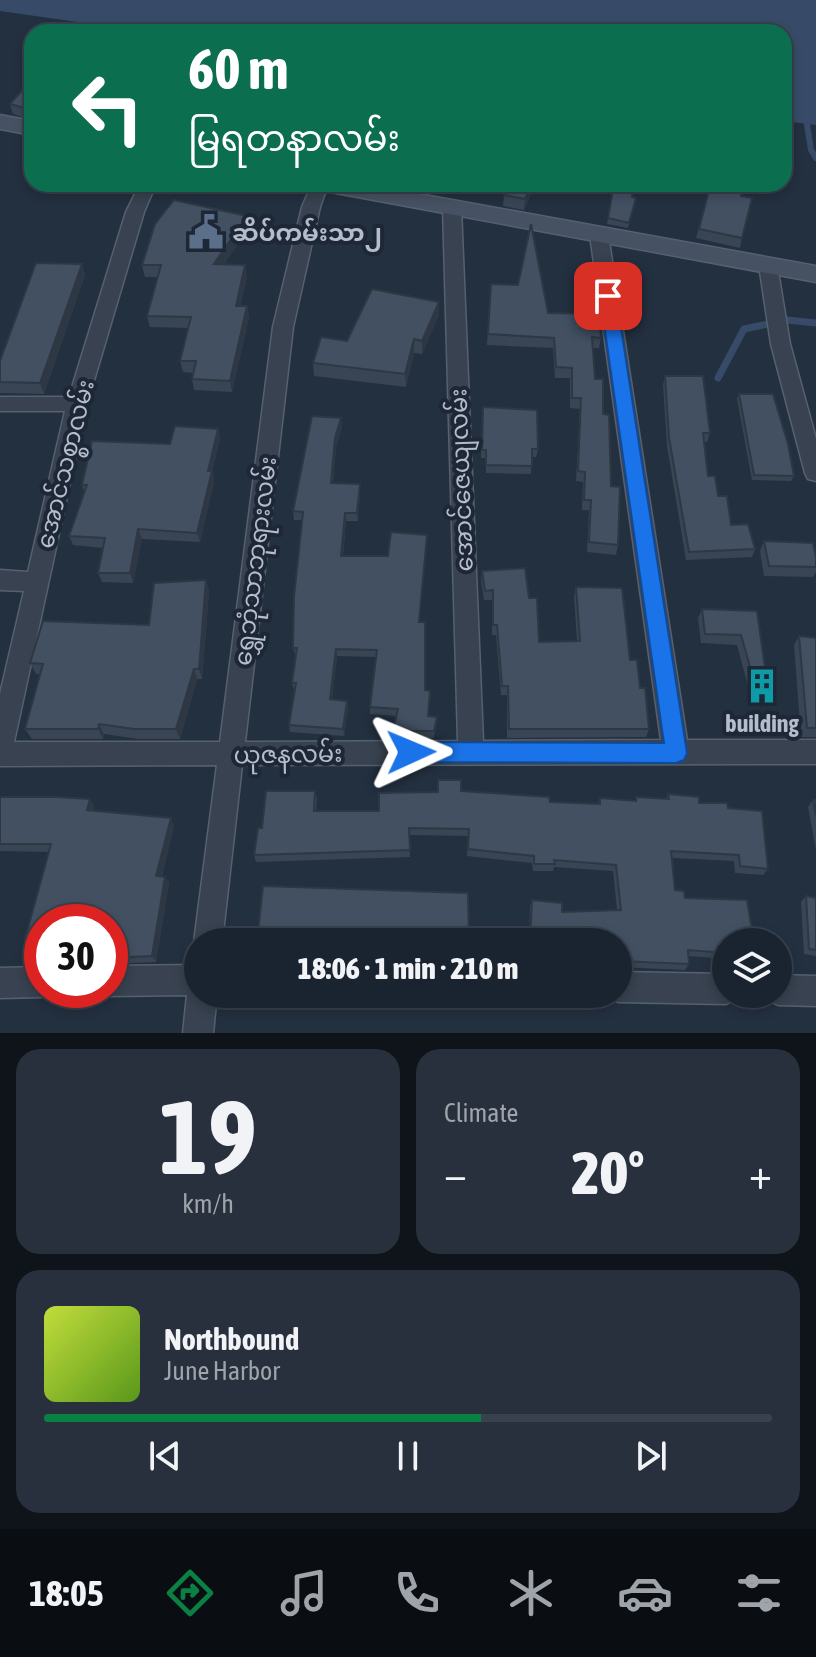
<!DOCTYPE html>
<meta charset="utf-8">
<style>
:root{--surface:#1a2430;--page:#27303c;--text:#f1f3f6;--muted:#9fa4ab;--line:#38414c;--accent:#0b8043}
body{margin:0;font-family:"Asap Condensed","Noto Sans Myanmar",sans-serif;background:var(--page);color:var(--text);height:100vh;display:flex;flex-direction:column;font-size:30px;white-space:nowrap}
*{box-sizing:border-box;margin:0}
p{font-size:26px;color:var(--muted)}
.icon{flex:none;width:44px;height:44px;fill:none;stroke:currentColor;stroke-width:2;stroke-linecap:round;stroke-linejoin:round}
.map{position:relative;height:1033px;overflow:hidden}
.details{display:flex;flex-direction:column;gap:16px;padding:16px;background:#0e141a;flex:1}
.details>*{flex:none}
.guide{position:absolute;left:24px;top:24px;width:768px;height:168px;border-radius:24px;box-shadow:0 4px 12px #0003,0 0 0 2px var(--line);background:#0b6e4f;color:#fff;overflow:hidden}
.controls{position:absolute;left:712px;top:928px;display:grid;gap:16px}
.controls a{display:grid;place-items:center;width:80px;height:80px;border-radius:50%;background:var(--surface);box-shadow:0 4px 12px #0003,0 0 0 2px var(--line);font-size:40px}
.speed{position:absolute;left:24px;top:904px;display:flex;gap:16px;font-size:40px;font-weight:700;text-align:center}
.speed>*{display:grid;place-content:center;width:104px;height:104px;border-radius:50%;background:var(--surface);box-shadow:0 4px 12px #0003,0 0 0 2px var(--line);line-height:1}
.speed .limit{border:12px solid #d22;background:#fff;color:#111}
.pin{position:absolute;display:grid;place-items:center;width:68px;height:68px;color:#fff;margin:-34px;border-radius:16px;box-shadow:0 4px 12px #0006}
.me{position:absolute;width:88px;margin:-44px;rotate:89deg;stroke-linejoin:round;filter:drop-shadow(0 0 6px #0008)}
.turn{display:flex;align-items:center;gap:28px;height:168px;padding:0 32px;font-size:36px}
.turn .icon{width:104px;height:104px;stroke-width:2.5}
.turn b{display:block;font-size:56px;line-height:68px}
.big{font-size:60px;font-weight:800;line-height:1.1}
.details .tile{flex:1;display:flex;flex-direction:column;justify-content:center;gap:12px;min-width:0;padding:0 28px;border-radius:24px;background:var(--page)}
.details .dial{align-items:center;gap:0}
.dial b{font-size:104px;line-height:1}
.song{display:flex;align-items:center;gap:24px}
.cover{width:96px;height:96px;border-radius:12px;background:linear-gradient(135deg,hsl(70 70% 55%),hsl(90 70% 35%))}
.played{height:8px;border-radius:4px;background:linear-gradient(90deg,var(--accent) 60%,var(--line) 60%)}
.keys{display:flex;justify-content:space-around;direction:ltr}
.heat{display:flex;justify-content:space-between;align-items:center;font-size:44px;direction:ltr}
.details .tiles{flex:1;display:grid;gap:16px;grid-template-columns:1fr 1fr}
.tile:last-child{grid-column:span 2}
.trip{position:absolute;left:184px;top:928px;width:448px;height:80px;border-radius:40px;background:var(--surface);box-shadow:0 4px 12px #0003,0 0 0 2px var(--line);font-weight:800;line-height:80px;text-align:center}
.menu{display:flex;height:128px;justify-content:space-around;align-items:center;background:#0a0e13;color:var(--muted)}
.menu .icon{width:56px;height:56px}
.menu .on{color:var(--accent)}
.menu b{font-size:36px;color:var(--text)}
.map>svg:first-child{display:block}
.water{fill:#374b68}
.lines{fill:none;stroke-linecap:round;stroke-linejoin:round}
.stream-far1{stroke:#374b68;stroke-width:6}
.stream{stroke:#374b68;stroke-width:7}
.street-casing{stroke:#56606e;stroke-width:3}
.secondary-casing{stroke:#56606e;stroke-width:3}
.street{fill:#384250;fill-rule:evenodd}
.secondary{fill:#465163;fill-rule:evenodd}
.wall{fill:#394554}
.shaded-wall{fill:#2e3845}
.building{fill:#425062;stroke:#2e3845;stroke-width:2}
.route{fill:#1a73e8;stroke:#114b97;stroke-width:2}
.labels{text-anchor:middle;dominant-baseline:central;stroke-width:8;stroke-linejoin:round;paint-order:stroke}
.poi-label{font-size:24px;font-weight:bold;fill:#b4bdcb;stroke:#1d2735;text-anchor:start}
.street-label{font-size:24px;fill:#b4bdcb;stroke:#1d2735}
</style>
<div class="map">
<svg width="816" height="1033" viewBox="0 0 816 1033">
<rect width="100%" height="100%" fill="#233040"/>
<path class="water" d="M0,0h816v125l-32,-4v-89h-636l-148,-21z"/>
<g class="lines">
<path class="stream-far1" d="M807,124l4,26 5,8"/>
<path class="stream" d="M718,378l26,-49 43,-9 29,3"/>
<g class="street-casing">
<path id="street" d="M140,184h16l-12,28 -57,192 -73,338h206l53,-415 29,-120 10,-23h16l-8,23 -27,120 -48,415 213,-1 -15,-533 9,-5 9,5 22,533 178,-1 -71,-505 9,-6 9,6 79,505h129v24l-574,1 -20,177h-24v10l-4,-10 23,-177 -217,1v-72l24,-103 -24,-1v-20l28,2 37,-161h-65v-14h69l57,-185z
M768,259l9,6 13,79 26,95v42l-8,-2 -3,-6 -34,-129 -12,-79z
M198,965v29h19l-4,39h-30l4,-38 -77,1 -11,-6h11v-24z
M42,967v23h11l-1,2 -10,5 -42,1v-30z
M618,972l108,2v20h13l-3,5 -10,5 -108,-2 -12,-8h12z
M778,975l38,1v30l-38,-1 -10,-5 -3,-6h13z"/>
</g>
<g class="secondary-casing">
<path id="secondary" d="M0,115l32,6v14l-32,-6z
M313,184h51l452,82v16l-491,-91 -8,-2z"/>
</g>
<use href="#street" class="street"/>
<use href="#secondary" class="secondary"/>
</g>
<path class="wall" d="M32,87v33l-19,-6 -3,-10z
M510,184h24l-1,5 -9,21 -21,-4 1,-11z
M614,184l18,13 4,1 -8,30 -21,-4z
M709,190l32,6 1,42 -2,10 -44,-10z
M247,216l2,12 -25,36 23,13 -7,29h7l2,12 -17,74 -38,-2 -2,-11 1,-6 -10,-1 -3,-11 8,-33 -38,-1 -3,-11 11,-39h-13l-3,-12z
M82,264l3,11 -41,119 -44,-1v-32z
M491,284l57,29 53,25 -2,10h-6l2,31 8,35 15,131 -2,10 -29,-3 2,-42h-7l1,-28 -7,-1 4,-72 -10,-1v-30h-15l-2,-30 -66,-3z
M439,315l-17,39 -8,-1 -8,34 -92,-11 -1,-13 34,-22z
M665,376l45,57 -3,9h-3l4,34 23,49 24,24 -3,8 -66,3 -19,-114 -4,-61z
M739,394l55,82 -3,5 -39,-1 -15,-81z
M483,407l55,42 -2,8h-4l-1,17 -45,-1v-15h-5z
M342,427l-6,20 -3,37 27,9 -2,28h-12l-3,35 77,66 5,68 4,26 7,8 -2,14h-41v-7l3,-15 -26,-2v-7l6,-50 -39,-1 -5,43 15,2 1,7 -4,28 -54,-4 -1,-7 5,-35 -2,-7 4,-28h-1l-2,-7 9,-128h-8l-1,-9z
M218,429l2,10 -8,32 2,10 -14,61 -58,-3 -9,44 -31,-1 -4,-9 5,-25 -30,-3 -4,-9 15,-45 -2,-6 88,-41z
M764,541l52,16v15l-3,5 -49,-1 -4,-25z
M482,571l47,27 10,44 38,-1 -3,-44 2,-10 54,73 10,28 9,41 -3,8 -139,1v-43h-6l-5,-60h-4v-35h-8l-3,-19z
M206,580l3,12 -7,87h-5l-17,60h-42l-34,-5 -1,5h-71l-7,-10 16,-55h-5l-6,-11 119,-38z
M702,609l55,2 5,73 -14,2 -11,-41 -36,-2 -3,-25z
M799,636l17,2v99h-15l-7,-92z
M315,791l2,8 -1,12h63l59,-19 23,-1 89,11 48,2 2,-6 35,3 1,-4 30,2 2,-5 31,9 29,5 40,61 -5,6 -28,-2 -1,-12 -62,-3 3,32 51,52v17l-37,-3v8l-4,6 -67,-3v-25h-89l1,-36 2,-6 30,12 55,-2 -4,-39 -59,-4 -1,4h-20l-1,-8 -65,-7 1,-20 -59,-1 1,22 -154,5 -2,-7 8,-27z
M0,797l90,2 4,7 -1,5 81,15 -12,50 3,1 4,6 -13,79 -46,2v-42h-68v24h-11l-6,-7 24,-87 -49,-1z
M813,800h3v50l-8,-43z
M468,893l-30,42 -82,-2 -2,9h-97z
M806,896l10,2v58l-12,-2 -3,-52z"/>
<path class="shaded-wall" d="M532,184h2l-1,5 -9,21 1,-11z
M247,216l2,12 -33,47 -2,-11z
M82,264l3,11 -41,119 -4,-11z
M245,265l2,12 -9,40 -2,-11z
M439,302v13l-17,39v-13z
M247,306l2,12 -17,74 -2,-11z
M414,339v14l-8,34 -1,-13z
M341,418l1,9 -6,20 -4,45 -1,-9 4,-45z
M218,429l2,10 -8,32 2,10 -14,61 -3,-9 11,-62z
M360,484v9l-2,28 -1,-8z
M345,513l1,8 -4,43 -1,-8z
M138,529l4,10 -9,44 -3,-10z
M206,580l3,12 -7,87 -3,-10z
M336,649l1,7 -6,51 -1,-8z
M194,669l3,10 -17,60 -4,-10z
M766,675l-4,9 -14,2 5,-9z
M347,701l1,7 -4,28 -1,-7z
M99,724l5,10 -1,5 -5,-10z
M90,799l4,7 -3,12 -4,-8z
M171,818l3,8 -14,57 -4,-7z
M165,877l4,6 -13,79 -4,-6z"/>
<path class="building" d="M25,87l5,1 2,-1v23l-22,-6z
M510,184h22l-7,15 -21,-4z
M614,184h20l-2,13 4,1 -7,25 -21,-5z
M709,190l33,3 -1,3 11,2 -10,40 -43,-9z
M174,200l73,16 -33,48 31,1 -9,41h11l-17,75 -38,-2 4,-18h-16l11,-44 -44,-1 14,-51h-19l13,-41z
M531,224l17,89 51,1 2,24 -9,-1 3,42h8v35l6,1 2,71 9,1 -2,58 -29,-3 2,-42h-7l1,-28 -7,-1 3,-73h-9v-30l-16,-1 -2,-29 -66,-4 3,-50 27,1z
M36,263l46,1 -42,119 -40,-1v-21z
M372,289l67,13 -17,39 -8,-2 -9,35 -92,-11 8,-26 26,4z
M665,376h38l7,57h-7l5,43h7l3,20h9l4,29 17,-1 7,25 -66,3 -20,-114z
M739,394h34l15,50 6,32 -40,-1z
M483,407l54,3 1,39h-6v17l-46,-1v-15h-4z
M312,416l29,2 -6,20 -4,45 29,1 -3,29h-12l-4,43h47l3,-24 36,3 -8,87h6v68l5,1 -2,25 9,1 -3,14h-41l5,-22 -28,-2 7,-57 -41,-1 -6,50 17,2 -4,28 -54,-4 7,-42h-4l5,-35h-4l1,-51 9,-85 -10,-1z
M175,426l43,3 -10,42h4l-15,62 -59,-4 -8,44h-32l7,-35 -36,-2 18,-51h-5l10,-44 78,3z
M764,541l49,2 3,14v10l-47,-1z
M525,568l4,30h8l2,44 41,-1 -4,-54 46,1 8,72h7l3,28h5l4,41h-140l-1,-43h-6l-5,-61h-4v-35l-8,1 -3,-20z
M206,580l-7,89h-5l-18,60h-42l-35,-5 -1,5h-73l18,-65 -13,-1 13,-42 106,4 5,-42z
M702,609l55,2 9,64 -13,2 -12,-42 -36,-1z
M799,636l17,2v90h-9z
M438,780h23v11l88,6 1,5 50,2v-6l36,3v-4l33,2 -1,-5 31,3v6h28l1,5 34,3 6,58 -28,-3 -1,-11 -68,-4 4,39 9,1 1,7 62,2 7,42h-28v11l-38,-3 1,14 -71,-3v-19h-88l2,-42 30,3v9l59,-2 -5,-45 -62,-5 1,4h-21v-8l-66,-7 1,-20 -60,-1 1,22 -156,5 4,-27h4l4,-37h49l-1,20h65v-18l59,-1z
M0,797h56l34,2 -3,11 84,8 -15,58 9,1 -13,79 -42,2v-36h-68v19l-17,-2 26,-95h-51z
M813,800h3v15z
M263,886l205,7 1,49h-30v-13l-84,-2 -2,15h-96z
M806,896l10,2v52l-7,-1z"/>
<path class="route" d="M608,291l8,5 71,457 -3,7 -8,3 -265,-1 -7,-3 -4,-7 4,-7 7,-3 253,1 -64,-447z"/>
<defs>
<g id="civic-bare" transform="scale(2.76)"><path d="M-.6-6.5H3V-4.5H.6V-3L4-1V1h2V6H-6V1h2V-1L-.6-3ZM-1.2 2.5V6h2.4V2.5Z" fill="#5c6f8a" stroke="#1d2735" stroke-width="2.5" paint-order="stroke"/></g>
<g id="building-bare" transform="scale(2.76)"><path d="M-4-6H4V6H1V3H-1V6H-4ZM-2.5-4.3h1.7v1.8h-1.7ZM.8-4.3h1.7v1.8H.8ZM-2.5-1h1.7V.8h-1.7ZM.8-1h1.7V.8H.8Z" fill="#0f9aa8" stroke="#1d2735" stroke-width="2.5" paint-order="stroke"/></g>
</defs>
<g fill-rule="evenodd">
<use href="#civic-bare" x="206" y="232"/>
<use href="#building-bare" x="762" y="686"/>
</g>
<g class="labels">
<g class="poi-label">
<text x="232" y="232">ဆိပ်ကမ်းသာ၂</text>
<text x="762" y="723" text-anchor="middle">building</text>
</g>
<g class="street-label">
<text transform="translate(65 464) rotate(-76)">အောင်သစ္စာလမ်း</text>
<text transform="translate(461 480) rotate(-92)">အောင်ဇေယျလမ်း</text>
<text transform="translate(255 561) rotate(-83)">ရွှေဘုံသာဘုရားလမ်း</text>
<text transform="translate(288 754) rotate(-1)">ယုဇနလမ်း</text>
</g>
</g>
</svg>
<div class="controls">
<a><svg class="icon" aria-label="layers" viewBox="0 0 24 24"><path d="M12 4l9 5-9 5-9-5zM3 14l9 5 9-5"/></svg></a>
</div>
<div class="speed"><div class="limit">30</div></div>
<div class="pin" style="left:608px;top:296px;background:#d93025"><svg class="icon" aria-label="arrive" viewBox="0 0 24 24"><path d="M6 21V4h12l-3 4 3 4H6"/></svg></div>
<svg class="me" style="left:411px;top:752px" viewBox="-20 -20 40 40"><path d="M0-17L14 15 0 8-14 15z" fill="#1a73e8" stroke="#fff" stroke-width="4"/></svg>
<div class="trip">18:06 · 1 min · 210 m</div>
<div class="guide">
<div class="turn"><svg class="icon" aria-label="left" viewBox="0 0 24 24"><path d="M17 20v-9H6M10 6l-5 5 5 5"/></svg><div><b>60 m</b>မြရတနာလမ်း</div></div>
</div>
</div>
<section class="details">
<div class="tiles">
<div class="tile dial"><b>19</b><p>km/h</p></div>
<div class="tile"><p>Climate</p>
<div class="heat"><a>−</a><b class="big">20°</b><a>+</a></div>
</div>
<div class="tile">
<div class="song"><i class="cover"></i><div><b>Northbound</b><p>June Harbor</p></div></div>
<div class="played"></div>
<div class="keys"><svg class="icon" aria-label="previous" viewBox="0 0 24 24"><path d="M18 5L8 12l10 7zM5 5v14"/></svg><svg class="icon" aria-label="pause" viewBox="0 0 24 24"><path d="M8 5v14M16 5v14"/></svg><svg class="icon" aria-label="next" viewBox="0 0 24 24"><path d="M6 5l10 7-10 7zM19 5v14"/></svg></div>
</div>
</div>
</section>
<nav class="menu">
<b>18:05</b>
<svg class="icon on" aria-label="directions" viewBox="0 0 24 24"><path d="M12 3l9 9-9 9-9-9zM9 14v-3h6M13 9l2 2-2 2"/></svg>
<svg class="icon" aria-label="music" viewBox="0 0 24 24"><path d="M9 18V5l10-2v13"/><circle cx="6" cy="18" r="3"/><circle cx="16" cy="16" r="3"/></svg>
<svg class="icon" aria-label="phone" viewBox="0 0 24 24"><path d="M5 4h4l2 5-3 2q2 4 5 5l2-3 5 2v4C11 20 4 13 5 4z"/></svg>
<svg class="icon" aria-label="climate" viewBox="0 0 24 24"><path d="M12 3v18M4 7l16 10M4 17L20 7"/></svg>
<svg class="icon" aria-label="car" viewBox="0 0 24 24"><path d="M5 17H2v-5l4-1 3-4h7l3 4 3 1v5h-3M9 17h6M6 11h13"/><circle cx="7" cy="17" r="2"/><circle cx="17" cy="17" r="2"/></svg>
<svg class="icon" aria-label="filters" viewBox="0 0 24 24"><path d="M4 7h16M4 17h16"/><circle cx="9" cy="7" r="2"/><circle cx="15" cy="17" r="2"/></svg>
</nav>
